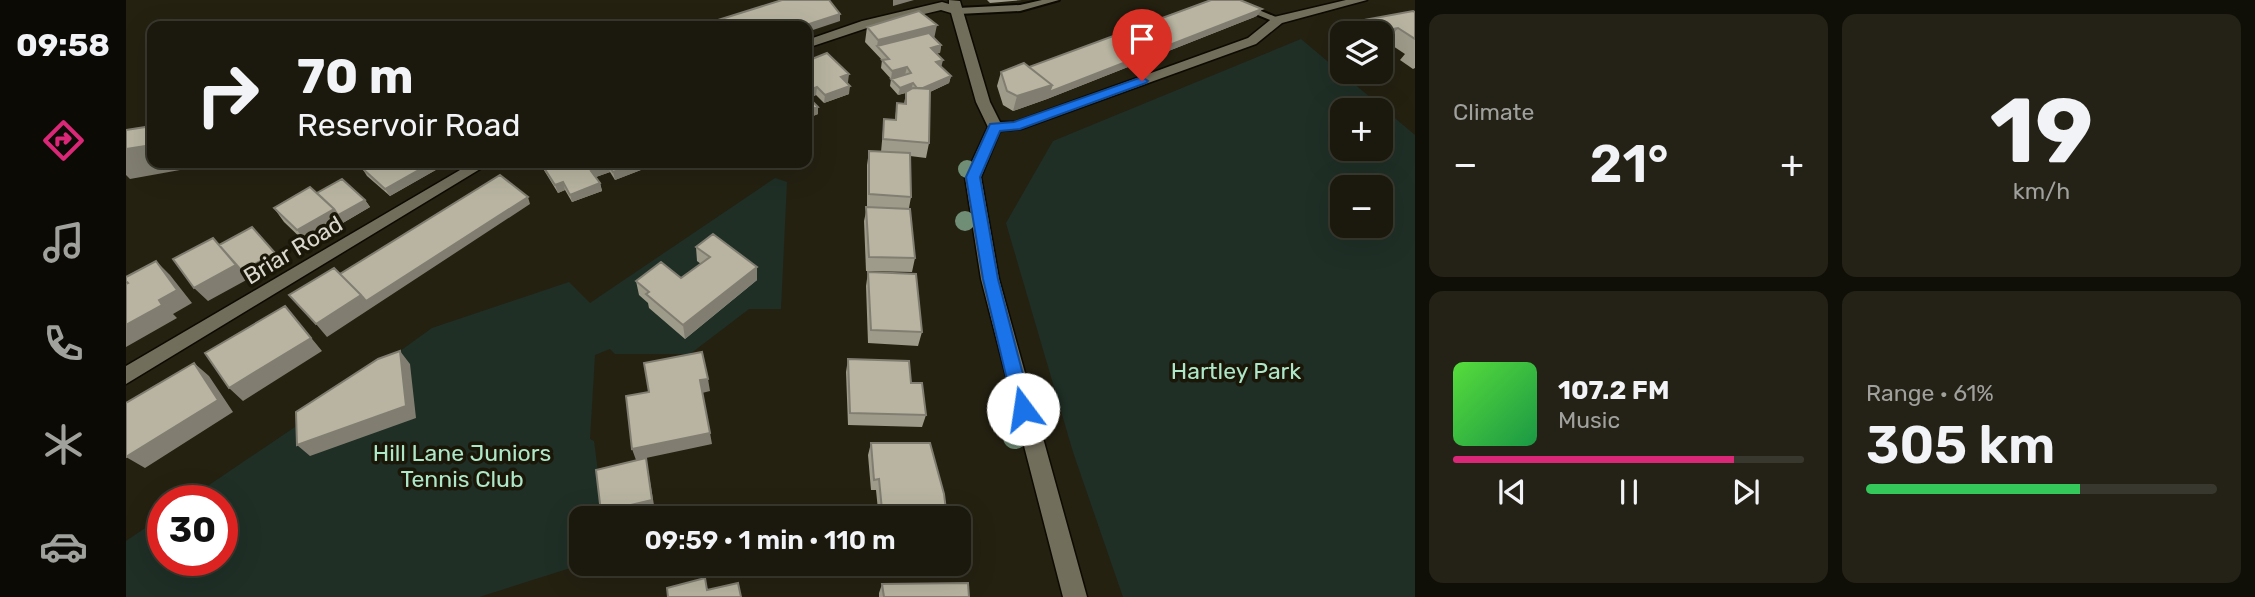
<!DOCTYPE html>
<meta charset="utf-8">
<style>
:root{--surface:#1b190d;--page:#242216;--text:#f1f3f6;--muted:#a0a09d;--line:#39382e;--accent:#db2777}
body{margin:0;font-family:Rubik,sans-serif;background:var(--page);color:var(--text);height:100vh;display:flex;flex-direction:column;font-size:26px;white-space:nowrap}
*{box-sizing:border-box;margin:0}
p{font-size:23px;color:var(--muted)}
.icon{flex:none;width:38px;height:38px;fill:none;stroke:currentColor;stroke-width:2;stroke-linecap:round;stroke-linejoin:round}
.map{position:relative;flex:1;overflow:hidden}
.drawer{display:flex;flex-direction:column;gap:14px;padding:14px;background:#0f0e07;width:840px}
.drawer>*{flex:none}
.guide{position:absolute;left:21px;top:21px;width:665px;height:147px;border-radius:14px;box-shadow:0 7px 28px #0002,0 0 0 2px var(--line);background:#1b190d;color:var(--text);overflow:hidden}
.buttons{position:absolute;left:1204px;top:21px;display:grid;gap:14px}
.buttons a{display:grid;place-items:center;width:63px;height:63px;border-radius:14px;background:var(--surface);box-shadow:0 7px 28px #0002,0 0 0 2px var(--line);font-size:35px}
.speed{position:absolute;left:21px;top:485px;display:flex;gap:14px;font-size:35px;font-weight:700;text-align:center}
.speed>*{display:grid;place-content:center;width:91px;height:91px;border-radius:50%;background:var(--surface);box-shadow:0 7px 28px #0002,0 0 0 2px var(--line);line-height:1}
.speed .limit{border:10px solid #d22;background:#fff;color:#111}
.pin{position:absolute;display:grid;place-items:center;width:60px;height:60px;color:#fff;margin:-72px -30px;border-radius:50% 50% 50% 0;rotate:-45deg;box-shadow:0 0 7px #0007}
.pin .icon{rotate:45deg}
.me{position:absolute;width:77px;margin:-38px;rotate:346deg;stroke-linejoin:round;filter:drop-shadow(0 0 5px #0008)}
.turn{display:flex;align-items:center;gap:24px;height:147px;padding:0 35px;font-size:32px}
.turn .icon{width:91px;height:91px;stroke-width:2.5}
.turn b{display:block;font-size:49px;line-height:60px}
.big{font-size:52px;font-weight:600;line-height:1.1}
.drawer .tile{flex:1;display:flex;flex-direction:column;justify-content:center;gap:10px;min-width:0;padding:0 24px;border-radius:14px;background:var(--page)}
.drawer .dial{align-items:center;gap:0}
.dial b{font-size:91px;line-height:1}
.song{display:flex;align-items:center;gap:21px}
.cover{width:84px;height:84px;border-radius:10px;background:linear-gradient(135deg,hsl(110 70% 55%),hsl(140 70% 35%))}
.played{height:7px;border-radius:4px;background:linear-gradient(90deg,var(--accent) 80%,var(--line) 80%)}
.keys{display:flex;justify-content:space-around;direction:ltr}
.heat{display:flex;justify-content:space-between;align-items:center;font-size:38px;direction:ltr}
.charge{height:10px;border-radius:5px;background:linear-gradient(90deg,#34c759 61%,var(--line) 0)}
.drawer .tiles{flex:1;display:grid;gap:14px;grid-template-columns:repeat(2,1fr)}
.trip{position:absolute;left:443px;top:506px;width:402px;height:70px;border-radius:14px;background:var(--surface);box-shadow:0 7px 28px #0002,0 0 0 2px var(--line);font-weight:600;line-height:70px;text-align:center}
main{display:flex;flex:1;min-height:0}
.dock{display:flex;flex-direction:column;width:126px;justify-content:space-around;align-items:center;background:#0b0a05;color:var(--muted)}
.dock .icon{width:49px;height:49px}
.dock .current{color:var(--accent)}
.dock b{font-size:32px;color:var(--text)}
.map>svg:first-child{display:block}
.green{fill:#1f2f26;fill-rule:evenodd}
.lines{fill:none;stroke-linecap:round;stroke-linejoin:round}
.lane-casing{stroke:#0d0a01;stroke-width:4}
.street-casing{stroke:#0d0a01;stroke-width:3}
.lane{fill:#726e5c;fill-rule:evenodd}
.street{fill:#726e5c;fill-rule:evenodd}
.tree{fill:#708e75}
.wall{fill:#9e9b8a}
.shaded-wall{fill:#817e71}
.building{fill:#b8b4a1;stroke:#817e71;stroke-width:2}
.route{fill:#1a73e8;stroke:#114b97;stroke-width:2}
.labels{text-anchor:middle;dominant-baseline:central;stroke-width:7;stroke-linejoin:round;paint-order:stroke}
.street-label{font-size:23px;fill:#dad8ce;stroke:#1b1708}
.park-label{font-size:23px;fill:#aee7c7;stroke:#1b1708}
</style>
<main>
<nav class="dock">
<b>09:58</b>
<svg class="icon current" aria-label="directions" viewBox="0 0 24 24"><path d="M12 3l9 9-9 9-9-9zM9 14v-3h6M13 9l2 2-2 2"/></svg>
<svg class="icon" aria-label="music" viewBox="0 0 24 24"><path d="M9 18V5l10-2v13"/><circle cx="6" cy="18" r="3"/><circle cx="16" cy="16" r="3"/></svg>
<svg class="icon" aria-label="phone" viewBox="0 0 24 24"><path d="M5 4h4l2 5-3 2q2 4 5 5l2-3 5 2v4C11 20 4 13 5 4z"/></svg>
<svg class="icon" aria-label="climate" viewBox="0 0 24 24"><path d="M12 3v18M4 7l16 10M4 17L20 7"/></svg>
<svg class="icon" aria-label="car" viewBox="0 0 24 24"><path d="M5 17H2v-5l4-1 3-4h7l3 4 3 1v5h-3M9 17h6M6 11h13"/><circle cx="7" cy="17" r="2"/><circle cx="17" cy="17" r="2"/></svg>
</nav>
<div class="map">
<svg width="1289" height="597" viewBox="0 0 1289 597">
<rect width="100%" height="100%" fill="#242111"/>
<path class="green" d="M1175,39l114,96v462h-292l-50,-145 -67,-229 47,-82zM1216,110h39v39h-39zM1216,187h39v39h-39z
M649,178l12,4 -6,127h-32l-59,45h-75l-5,-5 -15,6 -5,84 4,2 10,77h-23l2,46 -104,33h-353v-56l37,-25v44h59v-60h-35l179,-121 -2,-2 68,-49 137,-46 21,21z"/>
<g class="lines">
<g class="lane-casing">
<path id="lane" d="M916,0h17l-39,11 -62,3 -5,-3 5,-3 62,-3z
M1095,0h14l48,20 -8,2z"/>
</g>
<g class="street-casing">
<path id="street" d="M823,0l11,1 30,101 10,20h15l233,-84 26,-21 72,-17h21l-85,23 -26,21 -235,85 -21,2 -19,46 18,102 88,318h-24l-82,-318 -16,-102 23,-50 -12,-25 -25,-89 -10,-3 -71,17 -63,21v-8l55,-19 80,-19 7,2z
M346,163h18l-364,221v-18z"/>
</g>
<use href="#lane" class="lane"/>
<use href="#street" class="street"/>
</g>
<g class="tree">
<circle cx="841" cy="169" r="9"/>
<circle cx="839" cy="221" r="10"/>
<circle cx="889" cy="437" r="12"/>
</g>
<path class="wall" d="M861,0h35l-32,3z
M1289,12v56l-2,1 -13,-9 5,-6 -18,-12 -6,-9h-26l9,-13z
M1131,16l-210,83 -34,12 -10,-6 -6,-19 4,-14 28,-5z
M741,27l67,11 7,7 -1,8h-3l4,15 10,8 -2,7 -19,9 -1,51 -3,15 -16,-2 1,41 -2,11 6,50 -3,14 -46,-1 -2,-50 3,-14v-42l2,-14 12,1 3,-33 11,1 2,-17 7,1 2,-11 -8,2 -8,-9 1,-7 -10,-11 1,-8 -17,-18z
M681,61l41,21 -1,1 2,11 -25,9 -8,-8 -7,3 9,16 -10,4z
M246,163h76l-58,33 -23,-20 -5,-8z
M414,163h105l1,5 -31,12 -5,-8 -14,5 4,6 2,8 -30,11 -7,-12 -7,3 -16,-26z
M191,193l48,7 5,7 -63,37 -23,-22 -10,-14z
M570,247l61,20v13l-72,59 -36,-31 -1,-5 -9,-8 -3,-14 45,-3 20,-14 -4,-3z
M742,272l54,60 -4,14 -50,-3 -2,-57z
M722,359l63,24 15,32 -4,12 -74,-2 -2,-53z
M745,443l76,75h-72l3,-8 -2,-20h-5l-3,-35z
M756,584l87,13h-90v-4z"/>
<path class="shaded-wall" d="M767,0h21l-21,6z
M1136,9l-5,7 -210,83 -34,12 4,-15z
M714,14v7l-33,11v-6h-4z
M811,25l-3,14 -57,7 1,-6z
M1272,28l-11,14 -6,1v-10h-2l2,-2z
M815,45l-1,8 -11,2 2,-7z
M817,60l-2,8 -5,-6z
M781,67l-2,8 -14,4 1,-8z
M723,74l-1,8 -8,3 1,-8z
M825,76l-2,7 -32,15 2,-8z
M787,83l-2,8 -13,4 2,-7z
M724,86l-1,8 -25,9 1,-8z
M691,87l-1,8 -9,4v-8z
M692,107v7l-10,4v-8z
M26,145v18h30l-2,7 -50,9 -4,-4v-26z
M305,163h17l-58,33 -5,-7z
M513,163h6l1,5 -31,12 -2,-8z
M482,165l2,7 -17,6 -2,-7z
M437,182l2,8 -7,3 -3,-8z
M474,183l2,8 -30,11 -2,-7z
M402,197l2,7 -203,133 -11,-13 45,-29z
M239,200l5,7 -63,37 -10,-14 37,-21z
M149,253l6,8 -73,40 -14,-13 42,-23 6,6z
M30,261l14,14 22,28 -19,11 4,4 -51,29v-22l33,-25z
M631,267v13l-72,59 -2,-14z
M159,306l37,45 -79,50 -14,-13z
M274,351l10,13 6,54 -106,38 -13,-11z
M68,363l15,13 24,36 -88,56 -19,-11z
M582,379l2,12 -8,2 -2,-13z
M584,433l2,11 -66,14 8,47 -50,13 -3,-6 35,-52 -4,-11z"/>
<path class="building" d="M656,0h47l11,14 -37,12h-104z
M1085,0h29l22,9 -213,83 3,-7 -23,-18z
M793,11l18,14 -59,15 -11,-13z
M1287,11l2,1v27l-17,-11 -17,3 -17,-11z
M803,33l12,12 -10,3 12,12 -7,2 15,14 -28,12h-6l-4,-5 -13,5 -9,-9 20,-6 -4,-6 -15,4 -10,-11 7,-1 -12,-13z
M701,53l22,21 -8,3 9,9 -25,9 -8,-8 -10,4v-30z
M898,63l28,22 -35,11 -10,-5 -6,-19z
M787,88l17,1 -1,54 -46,-4 1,-20 12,1 1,-17 9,1v-12z
M681,96l11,11 -10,3 -1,-1z
M26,126v19l-26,4v-19z
M743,151l41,2 1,44 -42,-3z
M246,163h59l-46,26 -23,-21z
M415,163h98l-26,9 -5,-7 -17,6 9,12 -30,12 -7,-13 -8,3z
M374,175l28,22 -162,104 -5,-6 -21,-21z
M216,179l23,21 -27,15 -4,-6 -17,-16z
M184,187l24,22 -37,21 -23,-22z
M740,207l44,2 5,49 -46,-1z
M126,227l23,26 -33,18 -23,-26z
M587,234l44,33 -74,58 -37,-31 3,-2 -13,-11 25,-19 20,16 29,-21 -14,-10z
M87,238l23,27 -42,23 -21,-29z
M30,261l21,29 -18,10 3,5 -36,20v-41l2,-1 -2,-2v-4z
M208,268l27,27 -45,29 -27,-29z
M742,272l48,2 6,58 -51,-2z
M159,306l26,32 -82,50 -24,-35z
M274,351l6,55 -109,39 -1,-33 82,-53z
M576,352l6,27 -8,1 10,53 -78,16 -6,-53 23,-4 -5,-29z
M722,359l61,2 2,22h11l4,32 -76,-2z
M68,363l24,37 -92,57v-54z
M745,443h59l14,51 3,24h-69l-1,-8h5l-3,-31 -5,1z
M520,458l6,42 -51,12 -5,-42z
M579,578l2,12 31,-7 3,14h-73l-1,-9z
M842,583l1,14h-85l-2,-13z"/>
<path class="route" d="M1016,77l6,4 -2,2 -126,46 -20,2 -20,46 18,102 34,130 -9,8 -9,-8 -31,-130 -17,-102 24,-53 24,-2z"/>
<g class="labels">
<g class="street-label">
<text transform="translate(167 250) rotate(-31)">Briar Road</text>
</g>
<g class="park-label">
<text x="1110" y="371">Hartley Park</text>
<text x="336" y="453">Hill Lane Juniors<tspan x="336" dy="26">Tennis Club</tspan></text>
</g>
</g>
</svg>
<div class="buttons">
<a><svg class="icon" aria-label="layers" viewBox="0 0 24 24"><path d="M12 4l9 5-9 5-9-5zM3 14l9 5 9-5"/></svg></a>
<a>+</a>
<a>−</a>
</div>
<div class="speed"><div class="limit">30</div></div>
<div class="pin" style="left:1016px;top:81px;background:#d93025"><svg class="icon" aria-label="arrive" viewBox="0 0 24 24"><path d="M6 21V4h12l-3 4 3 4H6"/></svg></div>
<svg class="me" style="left:897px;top:409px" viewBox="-20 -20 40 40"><circle r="19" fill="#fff"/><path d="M0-13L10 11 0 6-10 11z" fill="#1a73e8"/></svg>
<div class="trip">09:59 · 1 min · 110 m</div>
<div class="guide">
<div class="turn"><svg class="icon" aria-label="right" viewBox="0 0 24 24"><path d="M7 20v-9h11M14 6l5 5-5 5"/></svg><div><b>70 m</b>Reservoir Road</div></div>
</div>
</div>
<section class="drawer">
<div class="tiles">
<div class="tile"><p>Climate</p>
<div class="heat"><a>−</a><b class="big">21°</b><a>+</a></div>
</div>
<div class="tile dial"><b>19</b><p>km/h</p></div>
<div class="tile">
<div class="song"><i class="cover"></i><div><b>107.2 FM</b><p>Music</p></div></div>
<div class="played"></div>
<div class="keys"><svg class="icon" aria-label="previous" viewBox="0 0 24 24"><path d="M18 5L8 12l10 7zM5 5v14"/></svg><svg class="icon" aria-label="pause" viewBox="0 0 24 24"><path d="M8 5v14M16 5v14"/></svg><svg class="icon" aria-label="next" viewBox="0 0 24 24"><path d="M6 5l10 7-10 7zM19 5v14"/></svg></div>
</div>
<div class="tile"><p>Range · 61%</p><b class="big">305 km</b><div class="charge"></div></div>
</div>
</section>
</main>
